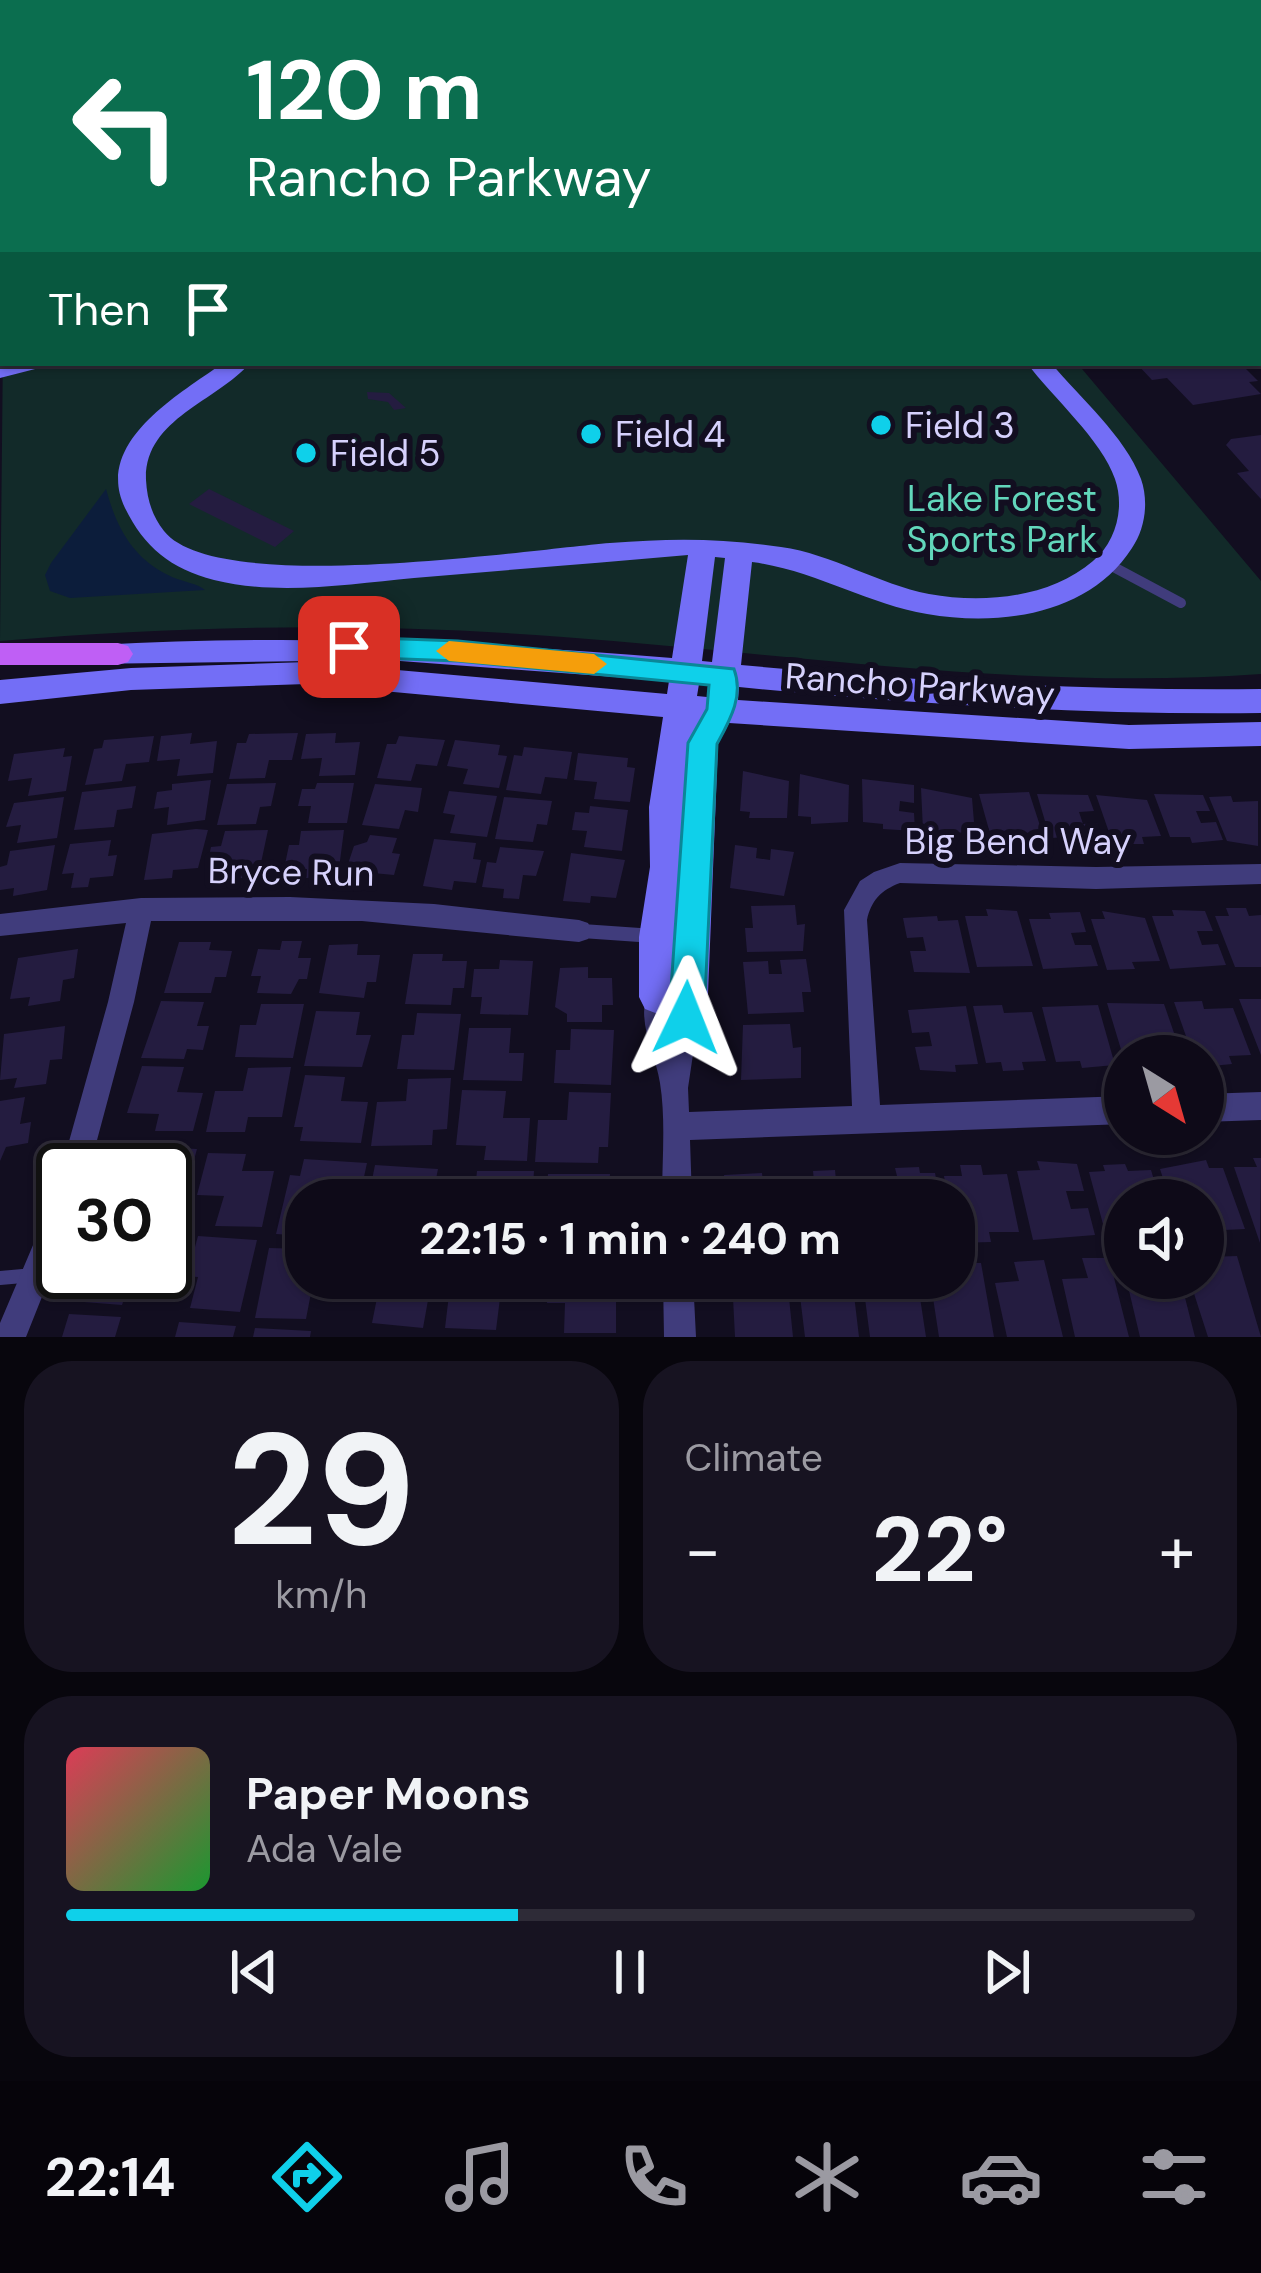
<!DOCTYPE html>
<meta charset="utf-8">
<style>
:root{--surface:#0e0a18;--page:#171321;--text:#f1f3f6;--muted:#9b9aa2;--line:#2e2b37;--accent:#0fd0ea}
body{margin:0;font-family:"DM Sans",sans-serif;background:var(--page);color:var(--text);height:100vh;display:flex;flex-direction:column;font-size:45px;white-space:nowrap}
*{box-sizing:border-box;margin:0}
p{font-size:39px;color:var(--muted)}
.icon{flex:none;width:66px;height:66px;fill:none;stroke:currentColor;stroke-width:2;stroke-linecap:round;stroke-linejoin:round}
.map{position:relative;height:1337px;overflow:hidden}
.details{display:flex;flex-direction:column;gap:24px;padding:24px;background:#08060d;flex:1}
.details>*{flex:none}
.guide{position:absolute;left:0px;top:0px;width:1263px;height:366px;box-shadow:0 3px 9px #0004,0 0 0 3px var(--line);background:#0b6e4f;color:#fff;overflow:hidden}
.needle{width:78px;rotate:143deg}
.buttons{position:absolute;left:1104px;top:1035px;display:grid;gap:24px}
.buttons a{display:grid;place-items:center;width:120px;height:120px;border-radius:50%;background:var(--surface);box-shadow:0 3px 9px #0004,0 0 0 3px var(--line);font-size:60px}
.speed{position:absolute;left:36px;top:1143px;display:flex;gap:24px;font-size:60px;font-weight:700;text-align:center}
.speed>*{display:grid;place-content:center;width:156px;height:156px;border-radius:50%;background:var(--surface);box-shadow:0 3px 9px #0004,0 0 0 3px var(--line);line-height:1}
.speed .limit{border:6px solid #111;border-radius:18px;background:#fff;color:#111}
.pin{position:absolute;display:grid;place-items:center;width:102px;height:102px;color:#fff;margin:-51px;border-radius:24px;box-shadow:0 6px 18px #0006}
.me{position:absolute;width:132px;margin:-66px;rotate:2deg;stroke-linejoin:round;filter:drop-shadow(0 0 9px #0008)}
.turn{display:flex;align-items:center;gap:42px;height:252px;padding:0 48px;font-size:54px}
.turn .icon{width:156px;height:156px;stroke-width:2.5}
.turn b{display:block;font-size:84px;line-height:102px}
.then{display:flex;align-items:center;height:114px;padding:0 48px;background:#0003;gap:24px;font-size:45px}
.big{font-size:90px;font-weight:700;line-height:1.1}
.details .tile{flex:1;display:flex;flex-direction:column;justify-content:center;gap:18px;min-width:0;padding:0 42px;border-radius:48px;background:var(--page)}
.details .dial{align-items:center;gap:0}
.dial b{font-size:156px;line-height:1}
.song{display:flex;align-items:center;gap:36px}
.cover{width:144px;height:144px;border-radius:18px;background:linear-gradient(135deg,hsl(350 70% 55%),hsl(130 70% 35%))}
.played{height:12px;border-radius:6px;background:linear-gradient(90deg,var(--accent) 40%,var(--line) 40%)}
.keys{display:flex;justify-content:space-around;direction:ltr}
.heat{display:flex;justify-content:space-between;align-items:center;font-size:66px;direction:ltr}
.details .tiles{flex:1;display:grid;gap:24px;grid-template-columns:1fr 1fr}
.tile:last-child{grid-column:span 2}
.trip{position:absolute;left:285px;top:1179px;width:690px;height:120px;border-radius:48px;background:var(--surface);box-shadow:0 3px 9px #0004,0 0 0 3px var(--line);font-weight:700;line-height:120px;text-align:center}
.tabs{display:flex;height:192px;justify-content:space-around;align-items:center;background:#06040a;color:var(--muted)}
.tabs .icon{width:84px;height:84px}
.tabs .current{color:var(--accent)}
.tabs b{font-size:54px;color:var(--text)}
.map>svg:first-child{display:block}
.green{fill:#122a29}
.water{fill:#0c1d3b}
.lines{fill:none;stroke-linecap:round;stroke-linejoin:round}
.stream{stroke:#0c1d3b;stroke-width:3}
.building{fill:#241c40}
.lane-far2{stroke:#403c7c;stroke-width:6}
.lane-far1{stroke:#403c7c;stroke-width:10}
.lane{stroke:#403c7c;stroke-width:14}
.street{fill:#403c7c;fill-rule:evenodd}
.secondary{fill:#736ef6;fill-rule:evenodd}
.primary{fill:#bf5ff5;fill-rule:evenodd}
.route{fill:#0fd0ea;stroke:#0a8798;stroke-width:3}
.slow{fill:#f59e0b}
.poi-dot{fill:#0fd0ea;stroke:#120e20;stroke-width:4.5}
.labels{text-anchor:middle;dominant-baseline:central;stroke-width:12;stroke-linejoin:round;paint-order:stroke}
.poi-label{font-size:36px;fill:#d6d1fc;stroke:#120e20;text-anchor:start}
.park-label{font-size:36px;fill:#62d7bb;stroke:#120e20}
.street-label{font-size:36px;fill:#d6d1fc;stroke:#120e20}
</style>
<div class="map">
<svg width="1261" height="1337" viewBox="0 0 1261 1337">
<rect width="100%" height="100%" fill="#120e20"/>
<path class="green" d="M0,0h1230l-1227,3 -3,42z
M3,344v19h1074l184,218v93c-234,17 -466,-20 -698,-37 -191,-15 -372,-12 -563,4z"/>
<path class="water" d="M106,489c11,40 27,70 66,88 12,5 27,7 33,13l-135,8 -20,-7 -5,-16 6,-12z"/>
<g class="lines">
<path class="stream" d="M130,0l11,3"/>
</g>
<path class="building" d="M1136,363h104l18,18 -9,1 12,12 -68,11 -26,-27 -15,2z
M367,392l22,1 17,15 -12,2 -6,-8 -20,-3z
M1261,435v64l-24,-26 12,-2 -23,-26 5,-6z
M209,489l85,42 -19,16 -86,-43z
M192,733l-2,11 27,-3 -4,32 -36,3 3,-17 -23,2 4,-25z
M298,733l-6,27h-23l-4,18 -36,1 8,-36h9l3,-9z
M336,733l-1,10 25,-1 -5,33 -36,1 3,-18 -21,1 5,-25z
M154,736l-5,26 -23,2 -4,17 -37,4 9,-36 8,-1 2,-8z
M399,736l46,4 -8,26 -21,-2 -5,17 -34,-3 10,-34h9z
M455,740l45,5 -2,10 9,1 -8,32 -36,-4 5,-15 -21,-3z
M524,747l48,5 -5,27 -22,-2 -4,17 -35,-4 8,-35 8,1z
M65,748l-2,9 9,-1 -6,35 -38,5 4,-18 -24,3 6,-27z
M578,753l50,5 -1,9 8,1 -5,34 -36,-3 3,-17 -23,-2z
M743,771l46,10 -2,37h-38l1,-6 -10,-1z
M800,774l49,11 -1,37 -37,2v-7l-13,-1z
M862,779l52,6v18l-14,-2 -1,10 15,2 1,18 -32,-2v-5l-20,-2z
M211,780l-6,40 -38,5 2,-18 -15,2 3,-17 15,-2v-6z
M276,783l-5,23 -11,1 -4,17 -39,1 10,-41z
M317,783h37l-7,40h-39l3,-17h-13l4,-17h13z
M375,784l47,4 -4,24 -13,-2 -6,19 -37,-4z
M136,786l-4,22 -15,2 -3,17 -40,3 8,-38z
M921,788l51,10 3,36 -20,-2v7l-32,-9z
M449,791l48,5 -10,41 -37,-4 5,-18 -12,-2z
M1029,792l15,46 -31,4 -2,-5h-20l-12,-43z
M1037,794l51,1 6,16 -15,1 4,12 14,-1 5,16 -29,4 -2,-6 -21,1z
M1154,794l49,1 7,16h-14l5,12 15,-1 7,18 -31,3 -2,-6h-20z
M1096,795l51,5 14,36 -19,1 2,7h-18l-2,-7 -13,1z
M1231,796l2,6 25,-1v45l-31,-5 -18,-44z
M64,797l-7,41 -40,5 4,-18 -15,2 8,-24z
M504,797l48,4 -5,24 -10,-1 -4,18 -38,-3z
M590,806l38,4 -6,41 -38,-4 3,-16 -15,-1 3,-18 14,1z
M196,829l12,1 -10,38 -25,2 -1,8 -28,2 8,-46z
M268,830l-10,47 -32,2 2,-9h-22l5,-23 10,-1 4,-15z
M344,830l-6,46 -32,2 1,-9h-23l5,-24h10l2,-14z
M370,835l27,3 -5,15 8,1 -6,21 -21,-2 -3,9 -17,-2 6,-15 -11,-1 6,-18 13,-4z
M434,839l42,4 -3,16 8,1 -5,23 -22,-2 -2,9 -29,-4z
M111,840l-3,16 9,-1 -4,21 -23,2 -2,9 -17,1 3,-15 -12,1 8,-30z
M55,845l-8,45 -34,6 1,-8 -14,2v-23l7,-2 3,-14z
M735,845l22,3 -1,10 14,2 1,-11 23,3 -10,44 -54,-8z
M500,847l44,4 -8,25 -13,-1 -4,24 -16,-1 1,-9 -22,-2 5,-25 9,1z
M571,853l54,7 -9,38 -25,-2 -1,7 -27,-2z
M795,905l2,20 8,-1 -2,27 -56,1 -2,-24h8l-2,-22z
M1226,908h20l3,8 12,-1v52h-26l-20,-51h14z
M986,909l31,2 16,55 -56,1 -12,-51h23z
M1172,910l33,1 8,20h-16l5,14 16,-1 8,21 -56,4 -18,-53h22z
M1102,911l43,7 15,43 -28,1 3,7 -28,1 -16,-51h14z
M1080,912l6,20 -15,1 4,12h16l7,21 -55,3 -14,-50h22l-2,-6z
M937,916l1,5 20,-1 12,53 -56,-1 -4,-21h16l-3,-14 -16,1 -4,-20z
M282,941h20l-4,17h13l-4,21h-8l-8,15 -34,-1 4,-17h-10l7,-27 22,1z
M179,942h32l-2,8 23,1 -6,26h-11l-4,16h-47z
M358,944l-1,11h23l-4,27h-9l-3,16 -45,-5 10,-48z
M78,949l-4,29 -11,2 -3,21 -32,5 2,-9 -20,2 8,-41z
M413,954h30l-1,7h25l-3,27h-11l-2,17 -46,-1z
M806,959l5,33h-9l2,20 -56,2 -5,-52 25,-1 1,13h13l-2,-14z
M500,960l33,1 -5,54 -48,-1 2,-17h-11l3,-28h25z
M588,967v11h24l1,27h-11v17h-35v-8l-12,-7 5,-39z
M1239,999h22v56z
M161,1001l43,1 -7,24h12l-6,24 -16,-1 -3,10 -43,-1z
M1202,1001l2,8 29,-1 18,47 -22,1 3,8 -20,2 -4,-9 -15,-1 -19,-54z
M1107,1003l57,1 18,52h-59z
M261,1004h43l-11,54 -58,-1 5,-32h16z
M1002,1005l2,8 28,-1 14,49 -24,1 2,8 -21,1 -2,-9 -15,1 -13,-57z
M1098,1005l17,60 -33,3 -2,-7 -24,1 -14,-55z
M966,1006l12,58 -23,1 1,7 -36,-2 -5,-23 17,-1 -3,-14 -17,1 -4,-23z
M316,1011l44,1 -4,23h15l-9,32 -58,-1z
M417,1013l44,1 -7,56 -57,-1 5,-34h12z
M790,1024l3,24 8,-1v31l-60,2 2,-55z
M65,1026l-3,33 -12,1 -4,24 -32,4 3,-10 -17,2 4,-46z
M469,1028h42l-2,25h15l-2,28 -59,-1z
M571,1029l43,1 -3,55 -57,-2 2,-33h14z
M142,1066l42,1 -7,25 26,1 -10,38h-38l4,-17 -32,-1z
M291,1067l-9,50h-34l-3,15h-39l9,-41h28l5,-23z
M305,1075l40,2 -4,24 27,1 -7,41 -61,-2 3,-14h-9z
M451,1078l-4,51 -14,1 -1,15 -61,1 6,-44 29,-1 2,-22z
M462,1090l44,1 -3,27h27l-3,43 -43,-1 2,-14 -30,-1z
M569,1092l42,1 -3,54h-9l-1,16 -63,-1 3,-42h29z
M25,1097l-5,27 11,-2 -3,21 -22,4 -6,14v-60z
M138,1146l59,3 -13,47 -19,-2v-24h-48l1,-6 13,1z
M208,1153l38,1 -4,17h32l-12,56 -47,-1 9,-30 -27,-1z
M1253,1158h8l-1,85 -26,-76h23z
M304,1159l63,4 -8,37h-53v36l-30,-2 14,-59 10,1z
M1206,1160l3,8h14l22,61 -42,2v-31h-33l-10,-31z
M1037,1161l40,3 7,27h-18l5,18 17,-1 7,27 -62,5 -16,-69 23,-1z
M1125,1164l3,7 23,-1 9,30h-35v38l-18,1 -18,-67 16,-1 -2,-6z
M375,1165l63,4 -3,15h12l-2,16h-77z
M960,1165h21l2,10 24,-1 12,58h-30l2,10 -35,1 -2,-43h-6l-4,-24h18z
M919,1167l1,6h15l5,27h-66l-4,-23 27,-1 -2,-8z
M835,1170l1,10 25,-1 3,21h-63l-3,-19h16l-1,-10z
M477,1171h57l-2,29h-73l1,-10h15z
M762,1173l1,10 24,-1 2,18h-63l-2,-25z
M548,1174h62l-1,17h11l-1,9h-73z
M198,1236l59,4 -17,72 -50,-4 8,-31 -16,-1 8,-29h5z
M269,1248l37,1v29h22l-2,16 -15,-1 -5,26 -51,-1z
M1237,1256l24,81h-53l-19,-59 25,-3 -6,-18z
M1082,1258h27l20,79h-54l-13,-58 26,-1z
M1044,1260l19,77h-56l-12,-54 24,-2 -5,-19z
M954,1263h27l13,74h-55l-9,-59h24z
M81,1272h52l-11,33 -51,-4z
M363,1278h69l-9,50 -51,-5 6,-30 -18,-1z
M451,1278h68l-2,21 -17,-1 -4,32 -51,-2z
M548,1278h68v55h-52l1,-30h-18z
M732,1278h55l6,59h-58z
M821,1278h31l7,59h-54l-6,-49h23z
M887,1278h30l9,59h-56l-7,-54 24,-1z
M1126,1278h54l15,59h-55z
M69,1314l52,3 -6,20h-53z
M179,1322l57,4 -3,11h-58z
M255,1328l56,3 -1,6h-57z"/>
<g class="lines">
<path class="lane-far2" d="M854,3l9,-3"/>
<path class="lane-far1" d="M1108,564l73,39"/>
<path class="lane" d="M582,931l72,5
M0,1278l34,-3"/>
<path class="street" d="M900,863l196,4 165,-3v20l-165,5 -196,-6c-19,7 -29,18 -33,37l13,185 245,-9v28l-435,16 2,60h-30c0,-38 4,-80 -2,-117 -5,-32 -25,-62 -11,-95l9,-3 9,3 4,9v26l9,-38 9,-3 9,3 4,9 -14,94 1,24 163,-6 -8,-196 16,-29 14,-9z
M290,897l144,7 145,16 9,3 4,8 -4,8 -9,3 -217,-21h-211l-17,81 -45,168h-26v6l-2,-6 47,-168 18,-79 -126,13v-22l141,-16z
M1261,1092v28l-58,2v-28z
M63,1193v51l-37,93h-26v-14l53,-125z
M663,1278h30l3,59h-32z"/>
<path class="secondary" d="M1260,151h1v12h-1z
M43,363l-4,5 -39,10v-14z
M223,363h27c-34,39 -106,56 -104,117 1,19 6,36 18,51 52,66 361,19 446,12 61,-5 111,-5 171,4 51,7 97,37 148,47 54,10 121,4 164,-33 23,-19 32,-53 22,-82 -13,-39 -63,-82 -88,-116h24c29,35 74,73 90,116 8,23 4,50 -9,69 -42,66 -131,79 -205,66 -60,-10 -113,-44 -175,-52l-11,103c174,16 346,26 520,24v24c-175,2 -348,-9 -522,-26l-1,13 391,25 132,-3v24l-132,3 -400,-26 -11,21 -10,250 -6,12 -13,5 -15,-9 -3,7 -13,5 -13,-5 -6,-12v-60l11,-70 -1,-60 14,-90 -356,-33 -176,6 -131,14v-24l131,-12 176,-6 360,32 2,-13 -282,-21 -302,4 -4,-8 4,-8 11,-3c194,-11 383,-3 576,13l16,-103c-91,8 -182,15 -274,23 -65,6 -136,18 -200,2 -43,-11 -70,-33 -89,-72 -32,-66 55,-114 98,-145zM715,557l10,1 -13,104 -10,-1zM699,684l10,1 -2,12 -10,-1z"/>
<path class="primary" d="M0,643h118l10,3 5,8 -5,8 -10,3h-118z"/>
</g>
<path class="route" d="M349,637l109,4 276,28c10,27 -4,51 -17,75l-13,274 -5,12 -13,5 -12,-5 -5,-12 19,-275 19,-34 2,-24 -251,-24 -109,-4 -14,-10z"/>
<path class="slow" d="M449,641l145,13 13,10 -13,10 -145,-13 -13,-10z"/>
<g class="poi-dot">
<circle cx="881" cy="425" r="12"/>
<circle cx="591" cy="434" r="12"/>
<circle cx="306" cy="453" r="12"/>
</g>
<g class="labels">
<g class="poi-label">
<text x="905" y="425">Field 3</text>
<text x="615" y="434">Field 4</text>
<text x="330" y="453">Field 5</text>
</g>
<g class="park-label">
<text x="1002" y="498">Lake Forest<tspan x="1002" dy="41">Sports Park</tspan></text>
</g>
<g class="street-label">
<text transform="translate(920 685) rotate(4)">Rancho Parkway</text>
<text x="1018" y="841">Big Bend Way</text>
<text transform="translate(291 872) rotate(1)">Bryce Run</text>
</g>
</g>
</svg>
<div class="buttons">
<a><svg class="needle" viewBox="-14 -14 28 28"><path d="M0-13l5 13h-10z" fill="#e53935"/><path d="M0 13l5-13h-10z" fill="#9b9aa2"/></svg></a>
<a><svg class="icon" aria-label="sound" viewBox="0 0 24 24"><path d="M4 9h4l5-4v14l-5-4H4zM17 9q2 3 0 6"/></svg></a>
</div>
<div class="speed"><div class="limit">30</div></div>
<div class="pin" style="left:349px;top:647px;background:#d93025"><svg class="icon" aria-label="arrive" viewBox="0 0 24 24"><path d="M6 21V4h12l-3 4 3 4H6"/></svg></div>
<svg class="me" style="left:686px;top:1018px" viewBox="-20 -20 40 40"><path d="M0-17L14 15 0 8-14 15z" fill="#0fd0ea" stroke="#fff" stroke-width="4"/></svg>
<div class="trip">22:15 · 1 min · 240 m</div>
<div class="guide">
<div class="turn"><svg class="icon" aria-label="left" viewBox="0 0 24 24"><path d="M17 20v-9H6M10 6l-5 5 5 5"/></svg><div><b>120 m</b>Rancho Parkway</div></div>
<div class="then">Then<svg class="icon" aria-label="arrive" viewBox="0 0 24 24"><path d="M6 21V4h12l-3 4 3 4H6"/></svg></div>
</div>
</div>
<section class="details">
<div class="tiles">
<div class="tile dial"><b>29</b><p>km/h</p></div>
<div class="tile"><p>Climate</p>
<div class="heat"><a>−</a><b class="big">22°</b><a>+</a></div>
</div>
<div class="tile">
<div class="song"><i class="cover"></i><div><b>Paper Moons</b><p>Ada Vale</p></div></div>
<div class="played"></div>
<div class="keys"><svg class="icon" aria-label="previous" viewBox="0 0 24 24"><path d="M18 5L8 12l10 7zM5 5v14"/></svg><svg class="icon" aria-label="pause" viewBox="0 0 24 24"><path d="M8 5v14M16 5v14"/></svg><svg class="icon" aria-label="next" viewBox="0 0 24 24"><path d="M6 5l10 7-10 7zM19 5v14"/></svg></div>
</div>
</div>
</section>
<nav class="tabs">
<b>22:14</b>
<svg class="icon current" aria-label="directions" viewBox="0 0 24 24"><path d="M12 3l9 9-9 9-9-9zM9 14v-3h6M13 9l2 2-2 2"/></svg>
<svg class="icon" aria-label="music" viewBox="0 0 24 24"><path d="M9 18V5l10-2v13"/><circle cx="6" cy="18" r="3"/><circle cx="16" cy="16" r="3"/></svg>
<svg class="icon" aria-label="phone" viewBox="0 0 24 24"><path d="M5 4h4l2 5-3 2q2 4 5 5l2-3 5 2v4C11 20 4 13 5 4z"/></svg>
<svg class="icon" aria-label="climate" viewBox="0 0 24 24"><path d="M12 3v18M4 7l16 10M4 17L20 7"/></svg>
<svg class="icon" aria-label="car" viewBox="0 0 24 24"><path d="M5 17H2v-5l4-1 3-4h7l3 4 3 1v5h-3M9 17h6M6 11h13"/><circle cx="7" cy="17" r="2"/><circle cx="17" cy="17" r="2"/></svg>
<svg class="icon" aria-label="filters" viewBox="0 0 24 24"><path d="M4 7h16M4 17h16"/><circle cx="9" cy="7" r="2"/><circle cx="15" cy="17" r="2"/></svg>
</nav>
